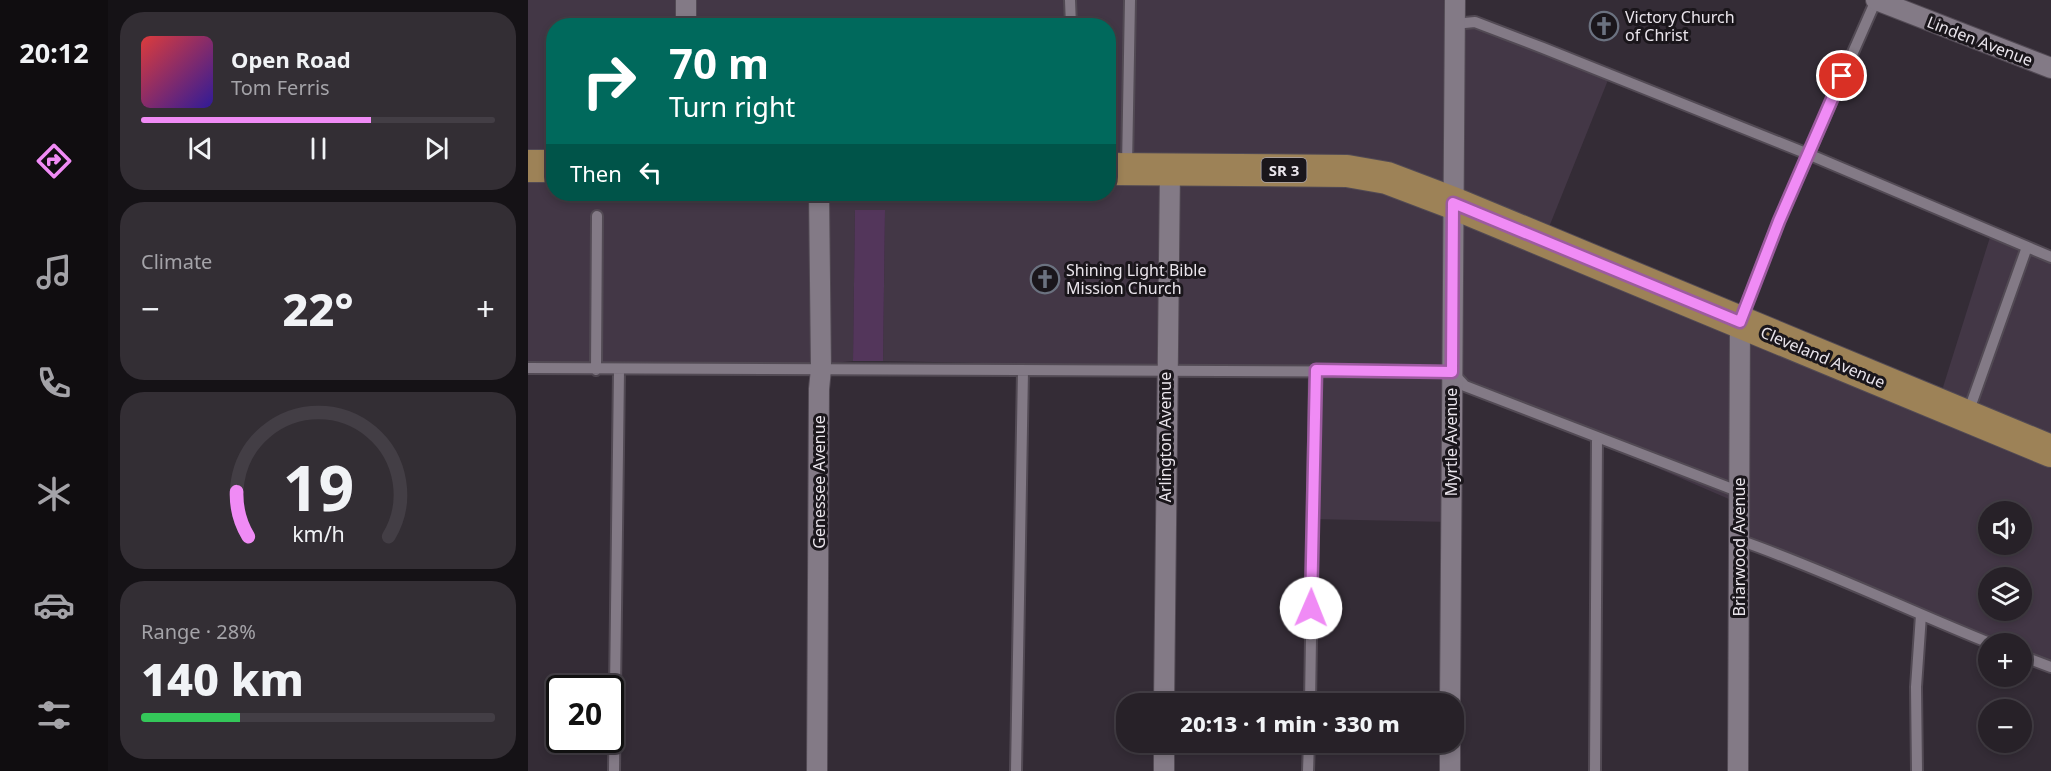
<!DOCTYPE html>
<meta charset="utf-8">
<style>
:root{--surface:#272128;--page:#332e34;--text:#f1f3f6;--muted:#a4a3a8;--line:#433e45;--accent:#f08bf5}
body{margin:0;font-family:"Noto Sans",sans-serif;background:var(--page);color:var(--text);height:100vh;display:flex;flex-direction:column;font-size:22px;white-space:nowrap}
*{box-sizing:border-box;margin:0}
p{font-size:20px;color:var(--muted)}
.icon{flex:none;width:33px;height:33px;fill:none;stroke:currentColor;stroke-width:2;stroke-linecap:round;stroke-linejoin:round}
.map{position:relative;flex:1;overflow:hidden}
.panel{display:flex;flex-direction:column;gap:12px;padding:12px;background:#151216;width:420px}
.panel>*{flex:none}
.guide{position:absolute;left:18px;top:18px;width:570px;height:183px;border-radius:24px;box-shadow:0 3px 9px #0003,0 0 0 2px var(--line);background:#00695c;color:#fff;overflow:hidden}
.controls{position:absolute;left:1450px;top:501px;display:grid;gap:12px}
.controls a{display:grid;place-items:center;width:54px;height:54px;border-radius:50%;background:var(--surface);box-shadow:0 3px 9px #0003,0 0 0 2px var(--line);font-size:30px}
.speed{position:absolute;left:18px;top:675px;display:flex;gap:12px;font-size:30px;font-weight:700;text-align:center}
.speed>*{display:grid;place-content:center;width:78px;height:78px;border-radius:50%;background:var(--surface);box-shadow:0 3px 9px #0003,0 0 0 2px var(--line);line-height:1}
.speed .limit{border:3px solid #111;border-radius:9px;background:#fff;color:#111}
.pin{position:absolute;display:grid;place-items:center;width:51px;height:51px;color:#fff;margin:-26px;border:3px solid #fff;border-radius:50%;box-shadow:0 2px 6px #0007}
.me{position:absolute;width:66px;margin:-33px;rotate:1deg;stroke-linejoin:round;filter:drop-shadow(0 0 4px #0008)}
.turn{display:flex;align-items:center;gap:21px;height:126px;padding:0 24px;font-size:27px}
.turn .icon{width:78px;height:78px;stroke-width:2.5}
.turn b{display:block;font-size:42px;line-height:51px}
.then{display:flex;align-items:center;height:57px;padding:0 24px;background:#0003;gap:12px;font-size:22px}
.big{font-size:45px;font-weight:800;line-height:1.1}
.panel .card{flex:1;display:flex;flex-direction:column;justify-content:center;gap:9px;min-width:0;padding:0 21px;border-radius:24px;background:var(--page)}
.panel .dial{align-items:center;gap:0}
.dial svg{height:156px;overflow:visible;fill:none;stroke:var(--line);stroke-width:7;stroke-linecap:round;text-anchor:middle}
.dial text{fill:var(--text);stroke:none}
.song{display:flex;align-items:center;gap:18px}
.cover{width:72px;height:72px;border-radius:9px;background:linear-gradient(135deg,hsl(0 70% 55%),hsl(250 70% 35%))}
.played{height:6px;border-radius:3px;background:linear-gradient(90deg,var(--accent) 65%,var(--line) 65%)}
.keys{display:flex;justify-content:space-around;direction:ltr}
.heat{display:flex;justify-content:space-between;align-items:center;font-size:33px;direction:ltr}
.charge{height:9px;border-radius:4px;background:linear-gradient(90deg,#34c759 28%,var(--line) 0)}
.trip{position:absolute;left:588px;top:693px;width:348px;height:60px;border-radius:24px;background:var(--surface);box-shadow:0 3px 9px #0003,0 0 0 2px var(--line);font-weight:800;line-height:60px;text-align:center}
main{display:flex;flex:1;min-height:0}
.dock{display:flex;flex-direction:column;width:108px;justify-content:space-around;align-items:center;background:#100d10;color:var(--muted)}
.dock .icon{width:42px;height:42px}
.dock .selected{color:var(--accent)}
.dock b{font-size:27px;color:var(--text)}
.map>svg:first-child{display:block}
.built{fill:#433746;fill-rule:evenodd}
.green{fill:#53365b}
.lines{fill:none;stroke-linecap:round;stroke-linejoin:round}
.lane-casing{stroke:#524a54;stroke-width:14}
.street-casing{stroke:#524a54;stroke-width:22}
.primary-casing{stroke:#524a54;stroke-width:34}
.lane{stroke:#837a86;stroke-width:10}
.street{stroke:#837a86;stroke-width:20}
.primary{stroke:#9d8257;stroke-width:32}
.route-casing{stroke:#9c5a9f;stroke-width:15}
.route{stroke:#f08bf5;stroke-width:10}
.labels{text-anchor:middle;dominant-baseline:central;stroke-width:6;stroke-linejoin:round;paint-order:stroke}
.shield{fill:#1a161b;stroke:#aca7ad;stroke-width:1.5}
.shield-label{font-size:15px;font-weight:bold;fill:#eae5ec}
.poi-label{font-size:16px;fill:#eae5ec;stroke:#1a161b;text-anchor:start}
.street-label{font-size:16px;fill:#eae5ec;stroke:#1a161b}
</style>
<main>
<nav class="dock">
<b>20:12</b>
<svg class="icon selected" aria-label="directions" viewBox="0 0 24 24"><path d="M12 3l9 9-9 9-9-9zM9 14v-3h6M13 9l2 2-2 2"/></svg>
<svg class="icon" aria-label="music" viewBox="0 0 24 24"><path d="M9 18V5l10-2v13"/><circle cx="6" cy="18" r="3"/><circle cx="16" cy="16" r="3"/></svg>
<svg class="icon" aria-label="phone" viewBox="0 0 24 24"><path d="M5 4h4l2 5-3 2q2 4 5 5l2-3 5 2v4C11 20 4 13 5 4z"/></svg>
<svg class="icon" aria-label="climate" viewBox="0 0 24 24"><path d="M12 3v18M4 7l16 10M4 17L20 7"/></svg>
<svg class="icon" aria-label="car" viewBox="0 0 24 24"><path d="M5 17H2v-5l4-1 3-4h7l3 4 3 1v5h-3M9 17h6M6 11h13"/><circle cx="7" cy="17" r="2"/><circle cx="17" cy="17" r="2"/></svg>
<svg class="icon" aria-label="filters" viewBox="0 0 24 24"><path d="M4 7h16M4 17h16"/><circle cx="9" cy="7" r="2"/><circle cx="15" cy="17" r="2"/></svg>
</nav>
<section class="panel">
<div class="card">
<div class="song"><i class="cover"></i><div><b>Open Road</b><p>Tom Ferris</p></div></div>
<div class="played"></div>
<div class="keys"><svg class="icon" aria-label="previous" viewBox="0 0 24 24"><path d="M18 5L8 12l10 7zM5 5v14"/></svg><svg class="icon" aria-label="pause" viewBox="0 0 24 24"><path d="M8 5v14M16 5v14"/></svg><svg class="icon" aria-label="next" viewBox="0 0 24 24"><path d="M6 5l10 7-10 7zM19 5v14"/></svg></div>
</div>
<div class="card"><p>Climate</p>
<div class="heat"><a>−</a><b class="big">22°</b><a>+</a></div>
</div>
<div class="card dial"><svg viewBox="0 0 100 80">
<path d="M14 69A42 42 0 1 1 86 69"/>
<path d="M14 69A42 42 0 0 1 8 46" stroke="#f08bf5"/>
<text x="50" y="56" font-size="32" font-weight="700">19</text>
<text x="50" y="72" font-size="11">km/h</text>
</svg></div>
<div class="card"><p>Range · 28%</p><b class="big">140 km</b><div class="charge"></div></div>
</section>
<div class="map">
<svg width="1523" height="771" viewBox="0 0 1523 771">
<rect width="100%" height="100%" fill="#342c36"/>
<path class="built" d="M0,0h926l1,19 155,56 -67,167 396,158 52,-166 60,24v410l-29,-13v-11l-28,-1 -257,-107 1,-33 -285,-124 -2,143 -140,-3 2,-149 -430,-9 2,-150 -30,-1 -2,151 -60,6 -265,-1zM26,26h554v168h-554zM1461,512h33v32h-33zM1461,578h33v32h-33z"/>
<path class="green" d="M327,210h30l-2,151h-30z"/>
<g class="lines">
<g class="lane-casing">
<path id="lane" d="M542,0l1,26
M926,24l21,-2 68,26 265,106 243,103
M599,166l3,-166
M1213,319l38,-98 97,-221
M0,368l924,4 13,14 275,106
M68,370l1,-154
M1440,413l59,-166
M1211,540c86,30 168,70 253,104
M1494,656l29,11
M782,704l5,-334
M86,771l5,-401
M488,771l7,-401
M780,771l1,-29
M1067,771l2,-333
M1389,771l-1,-84 5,-72"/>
</g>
<g class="street-casing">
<path id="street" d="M158,0v26
M1348,0l175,68
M636,704l6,-534
M922,704l5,-704
M289,771l2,-382 2,-20 -2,-175
M636,771v-29
M922,771v-29
M1210,771l2,-449"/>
</g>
<g class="primary-casing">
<path id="primary" d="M0,166h26
M580,169l239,2 40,7 66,25 598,248"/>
</g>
<use href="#lane" class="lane"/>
<use href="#street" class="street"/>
<use href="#primary" class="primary"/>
</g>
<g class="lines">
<g class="route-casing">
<path id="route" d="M783,608l5,-238 136,2 1,-169 287,119 39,-101 63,-145"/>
</g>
<use href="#route" class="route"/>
</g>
<defs>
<g id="church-ring" transform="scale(1.5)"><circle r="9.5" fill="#1a161b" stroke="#6b7280" stroke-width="1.5"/><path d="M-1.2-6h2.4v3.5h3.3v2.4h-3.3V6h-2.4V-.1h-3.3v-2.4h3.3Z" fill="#6b7280"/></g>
</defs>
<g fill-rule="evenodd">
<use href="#church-ring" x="1076" y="26"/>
<use href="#church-ring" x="517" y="279"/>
</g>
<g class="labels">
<rect class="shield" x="733.5" y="158" width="45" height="24" rx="4.5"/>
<g class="shield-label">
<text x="756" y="170">SR 3</text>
</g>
<g class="poi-label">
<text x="1097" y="17">Victory Church<tspan x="1097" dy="18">of Christ</tspan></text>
<text x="538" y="270">Shining Light Bible<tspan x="538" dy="18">Mission Church</tspan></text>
</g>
<g class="street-label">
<text transform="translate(1452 41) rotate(21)">Linden Avenue</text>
<text transform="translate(1295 357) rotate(23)">Cleveland Avenue</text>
<text transform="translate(637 437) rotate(-90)">Arlington Avenue</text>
<text transform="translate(923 442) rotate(-90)">Myrtle Avenue</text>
<text transform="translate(291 482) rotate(-90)">Genessee Avenue</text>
<text transform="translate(1211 547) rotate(-90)">Briarwood Avenue</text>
</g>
</g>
</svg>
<div class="controls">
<a><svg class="icon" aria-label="sound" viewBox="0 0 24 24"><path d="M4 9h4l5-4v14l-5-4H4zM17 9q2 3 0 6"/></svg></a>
<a><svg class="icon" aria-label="layers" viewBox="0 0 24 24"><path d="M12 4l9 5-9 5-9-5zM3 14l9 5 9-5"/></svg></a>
<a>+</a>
<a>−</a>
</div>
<div class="speed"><div class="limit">20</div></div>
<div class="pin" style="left:1314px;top:76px;background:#d93025"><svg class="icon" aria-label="arrive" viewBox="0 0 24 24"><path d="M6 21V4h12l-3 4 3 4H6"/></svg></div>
<svg class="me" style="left:783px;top:608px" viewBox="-20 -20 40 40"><circle r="19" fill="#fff"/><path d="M0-13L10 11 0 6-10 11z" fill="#f08bf5"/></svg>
<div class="trip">20:13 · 1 min · 330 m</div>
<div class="guide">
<div class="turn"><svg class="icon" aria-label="right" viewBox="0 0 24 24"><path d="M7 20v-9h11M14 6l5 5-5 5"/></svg><div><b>70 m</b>Turn right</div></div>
<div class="then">Then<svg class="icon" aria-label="left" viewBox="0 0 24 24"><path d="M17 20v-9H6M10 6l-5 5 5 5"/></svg></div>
</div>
</div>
</main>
